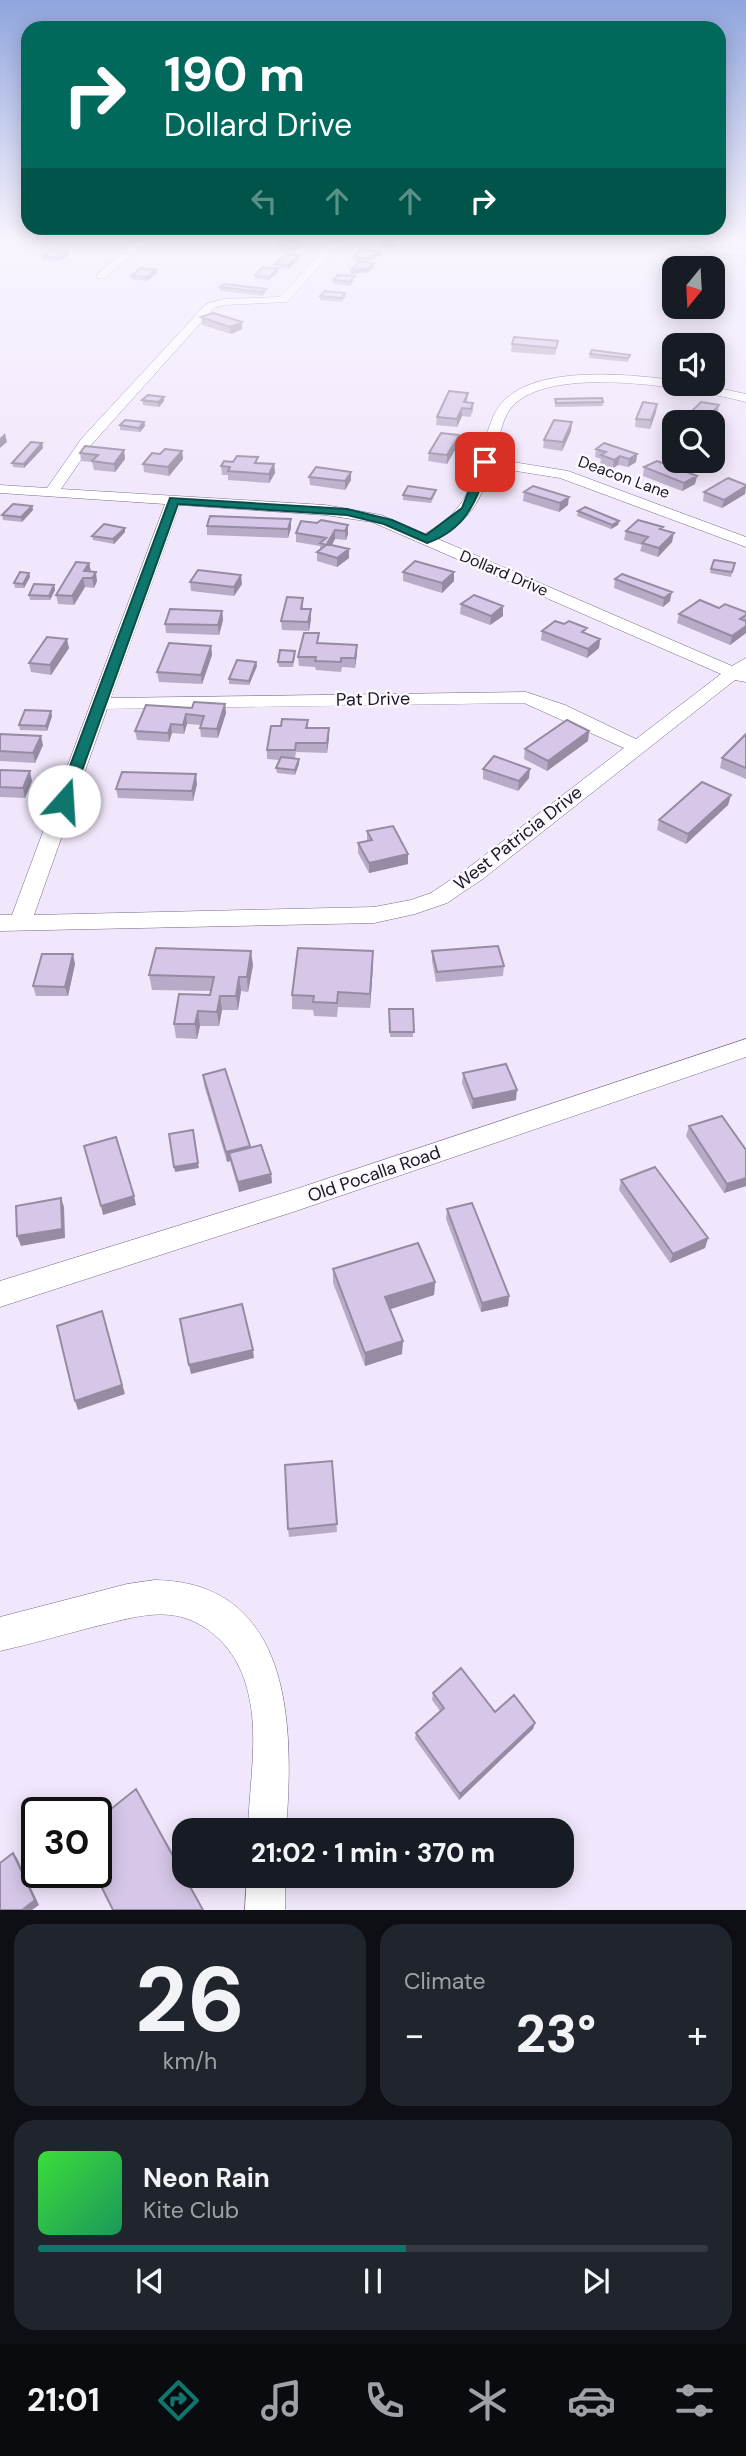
<!DOCTYPE html>
<meta charset="utf-8">
<style>
:root{--surface:#171b24;--page:#20242c;--text:#f1f3f6;--muted:#9ea1a6;--line:#363941;--accent:#0f766e}
body{margin:0;font-family:"DM Sans",sans-serif;background:var(--page);color:var(--text);height:100vh;display:flex;flex-direction:column;font-size:26px;white-space:nowrap}
*{box-sizing:border-box;margin:0}
p{font-size:23px;color:var(--muted)}
.icon{flex:none;width:38px;height:38px;fill:none;stroke:currentColor;stroke-width:2;stroke-linecap:round;stroke-linejoin:round}
.map{position:relative;height:1910px;overflow:hidden}
.sheet{display:flex;flex-direction:column;gap:14px;padding:14px;background:#0d0f14;flex:1}
.sheet>*{flex:none}
.hud{position:absolute;left:21px;top:21px;width:705px;height:214px;border-radius:21px;box-shadow:0 4px 18px #0003;background:#00695c;color:#fff;overflow:hidden}
.needle{width:46px;rotate:198deg}
.controls{position:absolute;left:662px;top:256px;display:grid;gap:14px}
.controls a{display:grid;place-items:center;width:63px;height:63px;border-radius:14px;background:var(--surface);box-shadow:0 4px 18px #0003;font-size:35px}
.speed{position:absolute;left:21px;top:1797px;display:flex;gap:14px;font-size:35px;font-weight:700;text-align:center}
.speed>*{display:grid;place-content:center;width:91px;height:91px;border-radius:50%;background:var(--surface);box-shadow:0 4px 18px #0003;line-height:1}
.speed .limit{border:4px solid #111;border-radius:10px;background:#fff;color:#111}
.pin{position:absolute;display:grid;place-items:center;width:60px;height:60px;color:#fff;margin:-30px;border-radius:14px;box-shadow:0 4px 10px #0006}
.me{position:absolute;width:77px;margin:-38px;rotate:19deg;stroke-linejoin:round;filter:drop-shadow(0 0 5px #0008)}
.turn{display:flex;align-items:center;gap:24px;height:147px;padding:0 28px;font-size:32px}
.turn .icon{width:91px;height:91px;stroke-width:2.5}
.turn b{display:block;font-size:49px;line-height:60px}
.lanes{display:flex;align-items:center;height:66px;padding:0 28px;background:#0003;justify-content:center;gap:35px;direction:ltr}
.lanes .off{opacity:.35}
.big{font-size:52px;font-weight:800;line-height:1.1}
.sheet .widget{flex:1;display:flex;flex-direction:column;justify-content:center;gap:10px;min-width:0;padding:0 24px;border-radius:21px;background:var(--page)}
.sheet .dial{align-items:center;gap:0}
.dial b{font-size:91px;line-height:1}
.song{display:flex;align-items:center;gap:21px}
.cover{width:84px;height:84px;border-radius:10px;background:linear-gradient(135deg,hsl(120 70% 55%),hsl(150 70% 35%))}
.played{height:7px;border-radius:4px;background:linear-gradient(90deg,var(--accent) 55%,var(--line) 55%)}
.keys{display:flex;justify-content:space-around;direction:ltr}
.heat{display:flex;justify-content:space-between;align-items:center;font-size:38px;direction:ltr}
.sheet .tiles{flex:1;display:grid;gap:14px;grid-template-columns:1fr 1fr}
.widget:last-child{grid-column:span 2}
.trip{position:absolute;left:172px;top:1818px;width:402px;height:70px;border-radius:21px;background:var(--surface);box-shadow:0 4px 18px #0003;font-weight:800;line-height:70px;text-align:center}
.tabs{display:flex;height:112px;justify-content:space-around;align-items:center;background:#090b0e;color:var(--muted)}
.tabs .icon{width:49px;height:49px}
.tabs .active{color:var(--accent)}
.tabs b{font-size:32px;color:var(--text)}
.map>svg:first-child{display:block}
.lines{fill:none;stroke-linecap:round;stroke-linejoin:round}
.lane-casing{stroke:#756785;stroke-width:7}
.street-casing{stroke:#756785;stroke-width:1}
.lane{stroke:#fff;stroke-width:6}
.street{fill:#fff;fill-rule:evenodd}
.wall{fill:#b8abc8}
.shaded-wall{fill:#968ba2}
.building{fill:#d6c7e8;stroke:#968ba2;stroke-width:2}
.route{fill:#0f766e;stroke:#0a4d48;stroke-width:2}
.labels{text-anchor:middle;dominant-baseline:central;stroke-width:5;stroke-linejoin:round;paint-order:stroke}
.far-street-label{font-size:16px;fill:#1c1622;stroke:#fbf8ff}
.street-label{font-size:18px;fill:#1c1622;stroke:#fbf8ff}
</style>
<div class="map">
<svg width="746" height="1910" viewBox="0 0 746 1910">
<rect width="100%" height="100%" fill="#f1e7fc"/>
<g class="lines">
<g class="lane-casing">
<path id="lane" d="M696,241l15,9 35,3"/>
</g>
<g class="street-casing">
<path id="street" d="M137,241h11l-43,37h-8v-4z
M332,241h10l-55,61 -63,3 -10,3 -122,136 -31,45 264,16 56,10 44,19c45,-26 46,-49 60,-95 4,-11 8,-25 15,-34 32,-41 127,-31 174,-25v3h21l51,11v8c-51,-13 -198,-40 -235,6 -10,13 -13,35 -17,51l74,12 178,66v10l-186,-69 -69,-11c-9,33 -23,55 -53,72l294,127 14,-8v24l-11,-2 -251,198 -37,25 -32,11 -41,9 -374,8v-16h12l153,-411 -165,-11v-8l47,3 35,-50 124,-134 17,-5 57,-2zM180,505l145,10 47,7 349,152 -85,65 -71,-34 -39,-13 -415,6zM524,703l100,45 -156,120 -37,25 -20,7 -37,7 -340,8 73,-206z
M746,1039v18l-450,154 -296,96v-26l296,-92z
M155,1580c139,2 139,149 131,250h-38c1,-38 8,-78 4,-116 -4,-30 -12,-55 -34,-76 -40,-37 -78,-22 -125,-11 -31,8 -62,17 -93,24v-34l127,-33z
M247,1876h38v34h-40z"/>
</g>
<use href="#lane" class="lane"/>
<use href="#street" class="street"/>
</g>
<path class="wall" d="M278,241l26,2 -11,11 -14,-2z
M380,243h18l-4,5 -14,-1z
M69,255l-9,6 -17,-1v-4z
M381,255l-14,7 7,5 -5,5 -18,2 8,-12 -6,-1v-4z
M716,255v3l-5,4 -10,-1v-4z
M299,259l-11,10 -13,-2v-3z
M278,269v3l-9,8 -14,-1v-4z
M156,270l1,3 -10,8 -16,-2v-3z
M333,280h22l-5,6 -17,-2z
M220,287l46,2v4l-4,3 -42,-5z
M345,293l1,4 -5,5 -21,-2v-4z
M201,317l41,5v7l-11,5 -29,-9z
M558,341l-3,14 -44,-3 1,-8z
M590,354l40,1 -2,7 -39,-4z
M468,393l-1,9 6,1v8l-3,6 -8,-1 -5,11 -21,-2 1,-8z
M555,399l48,3v4l-48,1z
M142,400l22,1 -5,6 -16,-2z
M657,404l-1,8 -6,17 -15,-2 1,-8z
M719,405l-2,9 -7,8h-23l2,-8z
M144,422l1,4 -5,6 -20,-2v-5z
M571,431l-9,20 -19,-3 1,-8z
M459,435v8l-12,21 -19,-3 1,-8z
M42,443l1,5 -19,20 -11,-1 -1,-4z
M596,449l41,5 -1,8 -8,5 -10,-2 -5,3 -13,-4 1,-5 -6,-2z
M124,450l1,9 -10,13 -21,-2 -2,-8 -11,-1 -1,-8z
M182,451l1,8 -14,17 -25,-4 -1,-8 17,-10z
M259,463l15,1 1,9 -6,10 -41,-3v-5h-6l-1,-9z
M644,467l53,9 -2,8 -13,7 -39,-15z
M309,477l42,3 -6,10 -35,-5z
M746,485l-1,9 -23,14 -19,-7 1,-9z
M524,492l44,13 -9,7 -36,-11z
M435,494l-4,9 -28,-3v-5z
M32,506l1,4 -11,12 -19,-2 -1,-5z
M578,511l41,10 -1,4 -7,4 -34,-13z
M291,519v9l-3,10 -81,-3v-9z
M348,525v9l-2,6 -11,-1 -3,6 17,13 -12,9 -20,-6v-9l3,-3v-3l-24,-4v-9z
M663,527l-1,3 10,12 -14,15 -18,-6 2,-6 -18,-5 2,-9z
M125,528v4l-11,12 -21,-4 -1,-4z
M714,560l21,3 -4,14 -21,-4z
M89,563l2,9 6,9 -3,7 -9,-1 -11,18 -16,-1 -2,-9z
M403,572l51,9 -12,12 -39,-12z
M29,573l1,4 -6,11h-9l-1,-5z
M622,574l48,27 -7,6 -49,-19 1,-9z
M190,582l52,2 -8,12 -43,-5z
M54,585l1,5 -5,10h-20l-1,-5z
M303,598v11l8,10 -2,12 -27,-1 -1,-9z
M461,604l42,2v10l-13,9 -30,-11z
M719,608l27,4v21l-16,12 -53,-22 2,-9z
M222,611l1,9 -4,15 -53,-2 -1,-9z
M542,631l44,2 14,6 -1,9 -12,10 -46,-18z
M320,643l37,11 -2,14 -13,-1 -1,5 -25,-2 -1,-3 -16,-1 -1,-9z
M211,646l1,9 -10,29 -43,-2 -2,-10z
M69,648l-18,27 -20,-3 -2,-9z
M295,656l-2,11h-14l-1,-5z
M256,662l1,4 -8,19 -20,-1v-5z
M225,704l1,9 -8,25 -17,-1 -1,-9 1,-3 -14,-1 -3,10 -12,-1 -3,9 -32,-2 -2,-9 57,-23z
M52,716l-5,15 -27,-1 -1,-5z
M308,720v8h21v10l-2,15 -31,-1 -1,6 4,6 -4,11 -18,-2 -1,-5 3,-8 -12,-1v-9l14,-24z
M589,731l-1,10 -41,30 -23,-12 1,-10z
M0,734l43,11 -8,18 -35,-2z
M746,734v45l-26,-11 2,-10z
M483,769l46,9 -11,13 -35,-12z
M0,770l32,11 -7,17 -25,-1z
M197,784l-4,17 -75,-3 -2,-9z
M731,795l-3,10 -42,39 -29,-14 2,-10z
M367,831l41,23v10l-39,9 -11,-20v-10l9,-2z
M432,951l72,15 -1,10 -67,6 -4,-21z
M75,964l-7,32h-32l-3,-10z
M253,965l-5,27 -7,-1 -3,19h-16l-3,16h-19l-3,13 -21,-1 -2,-14 36,-29 1,-4 -59,-1 -3,-15z
M373,965l-3,43 -32,-1 -1,10 -23,-1 -1,-6 -21,-1v-14z
M389,1009h24v28h-23z
M463,1073l53,27 -44,9 -10,-26z
M203,1075l47,73 21,26 1,9 -33,9 -9,-31 -3,1 -23,-77z
M689,1126l57,24v36l-22,7 -38,-57z
M621,1180l87,58 -3,10 -35,15 -51,-73z
M447,1209l62,87 -1,10 -27,6 -35,-93z
M333,1269l102,13 -1,13 -44,14 12,45 -37,12 -32,-83z
M332,1461l5,71 -48,5 -1,-8z
M433,1693l102,30 -2,6 -74,71 -44,-61 1,-6 24,-22 -8,-11z"/>
<path class="shaded-wall" d="M299,241h5v2l-11,11v-7z
M68,252l1,3 -9,6v-3z
M381,252v3l-14,7v-3z
M299,256v3l-11,10v-4z
M374,263v4l-5,5 -18,2v-4z
M278,269v3l-9,8v-3z
M156,270l1,3 -10,8v-4z
M242,322v7l-11,5 -1,-7z
M164,397v4l-5,6 -1,-5z
M657,404l-1,8 -6,17 1,-9z
M719,405l-2,9 -7,8h-3v-4z
M462,408v8l-5,11v-8z
M144,422l1,4 -5,6 -1,-4z
M572,422l-1,9 -9,20 1,-9z
M5,433l2,9 -7,6v-10z
M459,435v8l-12,21v-9z
M42,443l1,5 -19,20v-4z
M124,450l1,9 -10,13 -1,-8z
M182,451l1,8 -14,17 -1,-9z
M637,454l-1,8 -8,5 1,-8z
M620,456l-2,9 -5,3 1,-8z
M274,464l1,9 -6,10v-9z
M351,472v8l-6,10v-9z
M697,476l-2,8 -13,7 2,-8z
M746,486l-1,8 -23,14 2,-8z
M569,497l-1,8 -9,7 1,-9z
M32,506l1,4 -11,12 -1,-5z
M291,519v9l-3,10v-9z
M619,521l-1,4 -7,4 1,-4z
M348,525v9l-2,6 -1,-9z
M125,528v4l-11,12 -1,-5z
M335,530v9l-8,14v-9z
M674,533l-2,9 -14,15 1,-9z
M349,549v9l-12,9v-9z
M89,563l2,9 -7,-1z
M96,572l1,9 -3,7 -2,-10z
M454,572v9l-12,12v-10z
M29,573l1,4 -6,11 -1,-4z
M241,575l1,9 -8,12v-9z
M83,578l2,9 -11,18 -2,-9z
M54,585l1,5 -5,10 -1,-4z
M672,592l-2,9 -7,6 1,-9z
M503,606v10l-13,9 1,-9z
M311,609v10l-2,12 -1,-9z
M222,611l1,9 -4,15 -1,-10z
M746,626v7l-16,12 2,-9z
M67,639l2,9 -18,27 -1,-10z
M600,639l-1,9 -12,10 1,-9z
M357,645v9l-2,14v-10z
M211,646l1,9 -10,29 -1,-9z
M256,662l1,4 -8,19v-4z
M225,704l1,9 -8,25 -1,-9z
M51,711l1,5 -5,15 -1,-5z
M186,714l1,10 -3,10 -1,-9z
M171,724l1,9 -3,9 -1,-9z
M329,728v10l-2,15v-10z
M589,731l-1,10 -41,30 1,-10z
M41,736l2,9 -8,18 -2,-10z
M299,759v5l-4,11v-5z
M530,769l-1,9 -11,13 1,-10z
M30,771l2,10 -7,17 -2,-10z
M196,774l1,10 -4,17 -1,-10z
M731,795l-3,10 -42,39 2,-10z
M408,854v10l-39,9v-10z
M251,951l2,14 -5,27 -1,-15z
M373,951v14l-3,43v-14z
M73,954l2,10 -7,32 -3,-9z
M239,977l2,14 -3,19 -2,-14z
M220,996l2,14 -3,16 -2,-14z
M198,1011l2,15 -3,13 -2,-15z
M517,1090l-1,10 -44,9 1,-10z
M250,1146l1,10 -22,-3 1,8 -3,1 -1,-10z
M198,1163l1,5 -24,4 -1,-5z
M271,1174l1,9 -33,9 -1,-10z
M746,1178v8l-22,7 3,-9z
M134,1196l2,9 -33,10 -2,-9z
M61,1198l3,9 1,31 -44,8 -4,-10z
M708,1238l-3,10 -35,15 3,-9z
M435,1282l-1,13 -49,16v-14z
M509,1296l-1,10 -27,6 1,-9z
M102,1311l23,83 -47,16 -3,-9z
M403,1341l-1,13 -37,12v-13z
M253,1350l1,8 -63,16 -2,-9z
M535,1723l-2,6 -74,71 1,-6z
M13,1853l4,5 22,47 -7,5h-10z"/>
<path class="building" d="M278,241h21l-6,6 -14,-2 3,-3z
M383,241h14l-3,4 -14,-2z
M51,250l17,2 -8,6 -17,-2z
M360,250l21,2 -14,7 -14,-2z
M707,253l9,2 -5,4 -10,-2z
M286,254l13,2 -11,9 -13,-1z
M359,262l15,1 -5,5 -18,2z
M263,267l15,2 -9,8 -14,-2z
M141,268l15,2 -9,7 -16,-1z
M338,275l17,1 -5,6 -17,-2z
M224,284l42,5 -4,3 -42,-5z
M325,291l20,2 -4,5 -21,-2z
M213,313l29,9 -12,5 -29,-10z
M514,337l44,4 -2,7 -44,-4z
M592,350l38,5 -2,3 -38,-4z
M449,391l19,2 -4,9 9,1 -2,6 -9,-1 -5,11 -20,-2z
M148,395l16,2 -6,5 -16,-2z
M602,398l1,4 -47,1 -1,-4z
M643,402l14,2 -6,16 -15,-1z
M701,402l18,3 -12,13 -18,-4z
M125,420l19,2 -5,6 -19,-3z
M554,420l18,2 -9,20 -19,-2z
M441,433l18,2 -12,20 -18,-2z
M31,442l11,1 -18,21 -12,-1z
M604,443l33,11 -8,5 -9,-3 -6,4 -13,-5 5,-3 -10,-3z
M85,446l39,4 -10,14 -22,-3 6,-6 -18,-2z
M165,449l17,2 -14,16 -25,-3 9,-11 8,1z
M237,456l21,1 -3,6 19,1 -5,10 -41,-3 2,-4 -9,-1 3,-5 9,1z
M657,461l40,15 -13,7 -40,-16z
M316,467l35,5 -6,9 -36,-4z
M728,478l18,7v1l-22,14 -20,-8z
M408,486l28,4 -5,9 -28,-4z
M533,486l36,11 -9,6 -36,-11z
M13,504l19,2 -11,11 -19,-2z
M585,507l34,14 -7,4 -34,-14z
M210,516l81,3 -3,10 -81,-3z
M321,520l27,5 -3,6 -10,-1 -8,14 22,5 -12,9 -20,-6 9,-7 -6,-2 6,-5 -30,-5 5,-12 16,2z
M638,520l25,7 -3,2 14,4 -15,15 -17,-5 6,-6 -22,-6z
M104,524l21,4 -12,11 -21,-3z
M714,560l21,3 -3,9 -21,-3z
M415,561l39,11 -12,11 -39,-11z
M76,562l13,1 -5,8 12,1 -4,6h-9l-11,18 -16,-1z
M198,570l43,5 -7,12 -44,-5z
M20,572l9,1 -6,11 -9,-1z
M622,574l50,18 -8,6 -49,-19z
M34,584l20,1 -5,11 -20,-1z
M474,595l29,11 -12,10 -30,-12z
M287,597l16,1 -2,11h10l-3,13 -27,-1z
M700,600l19,8 6,-4 21,8v3l-6,4 6,2v5l-14,10 -53,-22z
M170,609l52,2 -4,14 -53,-1z
M555,621l9,3 5,-3 18,7 -5,4 18,7 -12,10 -46,-18z
M304,633h15l-2,10 40,2 -2,13h-14v4l-26,-1 1,-4h-18z
M47,637l20,2 -17,26 -21,-2z
M169,643l42,3 -10,29 -44,-3z
M280,650l15,1 -2,11h-15z
M237,660l19,2 -7,19 -20,-2z
M194,702l31,2 -8,25 -17,-1 4,-12 -18,-2 -3,11 -12,-1 -3,9 -33,-2 11,-26 46,3z
M25,710l26,1 -5,15 -27,-1z
M282,719l26,1 -2,8h23l-2,15h-31l-1,7h-28l4,-24h10z
M567,720l22,11 -41,30 -23,-12z
M0,734l41,2 -8,17 -33,-2z
M746,734v34l-24,-10z
M494,756l36,13 -11,12 -36,-12z
M281,757l18,2 -4,11 -19,-2z
M0,770l30,1 -7,17 -23,-1z
M122,772l74,2 -4,17 -76,-2z
M702,782l29,13 -43,39 -29,-14z
M393,826l15,28 -39,9 -11,-20 14,-3 -5,-9z
M498,946l6,20 -67,6 -5,-21z
M156,948l95,3 -4,26h-8l-3,19h-16l-3,16 -19,-1 -3,13h-21l5,-30 31,1 4,-18 -65,-2z
M298,948l75,3 -3,43 -32,-2 -1,11 -24,-1 1,-6 -22,-1z
M42,954h31l-8,33 -32,-1z
M389,1009h24l1,23h-24z
M506,1064l11,26 -44,9 -10,-26z
M225,1069l25,77 -24,6 -23,-77z
M722,1116l24,34v28l-19,6 -38,-58z
M193,1130l5,33 -24,4 -5,-33z
M116,1137l18,59 -33,10 -17,-60z
M261,1145l10,29 -33,8 -9,-29z
M655,1167l53,71 -35,16 -52,-74z
M61,1198l1,31 -45,7 -1,-30z
M472,1203l37,93 -27,7 -35,-94z
M418,1243l17,39 -50,15 18,44 -38,12 -32,-84z
M242,1304l11,46 -64,15 -9,-46z
M102,1311l20,74 -47,16 -18,-75z
M332,1461l5,63 -49,5 -3,-64z
M461,1668l34,44 19,-17 21,28 -75,71 -44,-61 28,-25 -11,-15z
M136,1789l48,87 19,34h-90l-19,-38h2v-51z
M13,1853l22,47 -13,10h-22v-47z"/>
<linearGradient id="sky" x2="0" y2="1"><stop stop-color="#90a5dd"/><stop offset="0.47" stop-color="#f9f4fe"/><stop offset="1" stop-color="#f9f4fe" stop-opacity="0"/></linearGradient>
<rect width="746" height="508" fill="url(#sky)"/>
<path class="route" d="M485,459l5,3c-14,37 -21,66 -63,81l-43,-19 -37,-9 -169,-11 -107,297 -7,5 -5,-2 -2,-3 113,-303 177,11 45,11 34,15 36,-27 18,-46z"/>
<g class="labels">
<g class="far-street-label">
<text transform="translate(624 477) rotate(20)">Deacon Lane</text>
<text transform="translate(504 573) rotate(23)">Dollard Drive</text>
</g>
<g class="street-label">
<text transform="translate(373 699) rotate(-1)">Pat Drive</text>
<text transform="translate(518 838) rotate(-38)">West Patricia Drive</text>
<text transform="translate(374 1174) rotate(-19)">Old Pocalla Road</text>
</g>
</g>
</svg>
<div class="controls">
<a><svg class="needle" viewBox="-14 -14 28 28"><path d="M0-13l5 13h-10z" fill="#e53935"/><path d="M0 13l5-13h-10z" fill="#9ea1a6"/></svg></a>
<a><svg class="icon" aria-label="sound" viewBox="0 0 24 24"><path d="M4 9h4l5-4v14l-5-4H4zM17 9q2 3 0 6"/></svg></a>
<a><svg class="icon" aria-label="search" viewBox="0 0 24 24"><circle cx="10" cy="10" r="6"/><path d="M15 15l6 6"/></svg></a>
</div>
<div class="speed"><div class="limit">30</div></div>
<div class="pin" style="left:485px;top:462px;background:#d93025"><svg class="icon" aria-label="arrive" viewBox="0 0 24 24"><path d="M6 21V4h12l-3 4 3 4H6"/></svg></div>
<svg class="me" style="left:64px;top:801px" viewBox="-20 -20 40 40"><circle r="19" fill="#fff"/><path d="M0-13L10 11 0 6-10 11z" fill="#0f766e"/></svg>
<div class="trip">21:02 · 1 min · 370 m</div>
<div class="hud">
<div class="turn"><svg class="icon" aria-label="right" viewBox="0 0 24 24"><path d="M7 20v-9h11M14 6l5 5-5 5"/></svg><div><b>190 m</b>Dollard Drive</div></div>
<div class="lanes"><svg class="icon off" aria-label="left" viewBox="0 0 24 24"><path d="M17 20v-9H6M10 6l-5 5 5 5"/></svg><svg class="icon off" aria-label="ahead" viewBox="0 0 24 24"><path d="M12 20V5M6 11l6-6 6 6"/></svg><svg class="icon off" aria-label="ahead" viewBox="0 0 24 24"><path d="M12 20V5M6 11l6-6 6 6"/></svg><svg class="icon" aria-label="right" viewBox="0 0 24 24"><path d="M7 20v-9h11M14 6l5 5-5 5"/></svg></div>
</div>
</div>
<section class="sheet">
<div class="tiles">
<div class="widget dial"><b>26</b><p>km/h</p></div>
<div class="widget"><p>Climate</p>
<div class="heat"><a>−</a><b class="big">23°</b><a>+</a></div>
</div>
<div class="widget">
<div class="song"><i class="cover"></i><div><b>Neon Rain</b><p>Kite Club</p></div></div>
<div class="played"></div>
<div class="keys"><svg class="icon" aria-label="previous" viewBox="0 0 24 24"><path d="M18 5L8 12l10 7zM5 5v14"/></svg><svg class="icon" aria-label="pause" viewBox="0 0 24 24"><path d="M8 5v14M16 5v14"/></svg><svg class="icon" aria-label="next" viewBox="0 0 24 24"><path d="M6 5l10 7-10 7zM19 5v14"/></svg></div>
</div>
</div>
</section>
<nav class="tabs">
<b>21:01</b>
<svg class="icon active" aria-label="directions" viewBox="0 0 24 24"><path d="M12 3l9 9-9 9-9-9zM9 14v-3h6M13 9l2 2-2 2"/></svg>
<svg class="icon" aria-label="music" viewBox="0 0 24 24"><path d="M9 18V5l10-2v13"/><circle cx="6" cy="18" r="3"/><circle cx="16" cy="16" r="3"/></svg>
<svg class="icon" aria-label="phone" viewBox="0 0 24 24"><path d="M5 4h4l2 5-3 2q2 4 5 5l2-3 5 2v4C11 20 4 13 5 4z"/></svg>
<svg class="icon" aria-label="climate" viewBox="0 0 24 24"><path d="M12 3v18M4 7l16 10M4 17L20 7"/></svg>
<svg class="icon" aria-label="car" viewBox="0 0 24 24"><path d="M5 17H2v-5l4-1 3-4h7l3 4 3 1v5h-3M9 17h6M6 11h13"/><circle cx="7" cy="17" r="2"/><circle cx="17" cy="17" r="2"/></svg>
<svg class="icon" aria-label="filters" viewBox="0 0 24 24"><path d="M4 7h16M4 17h16"/><circle cx="9" cy="7" r="2"/><circle cx="15" cy="17" r="2"/></svg>
</nav>
